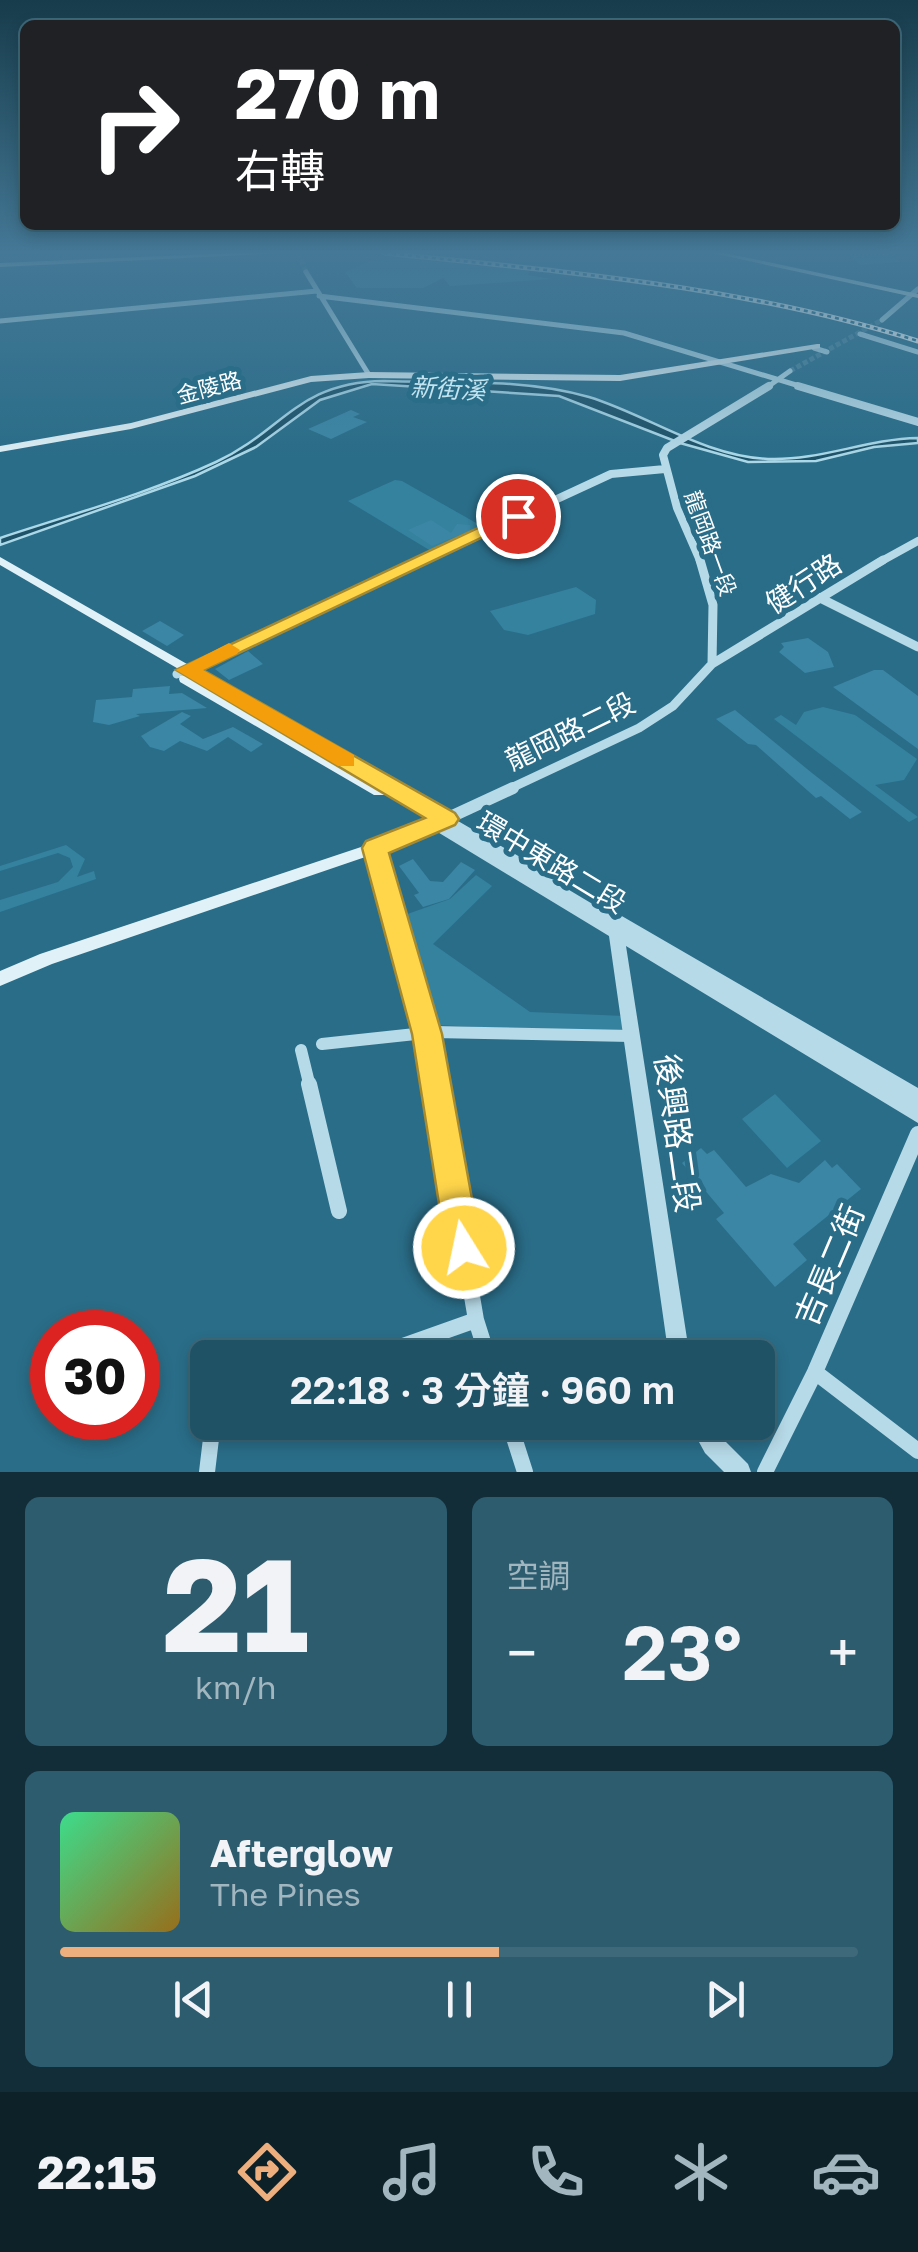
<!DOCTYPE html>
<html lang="zh-TW">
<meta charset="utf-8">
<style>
:root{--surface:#205266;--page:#2d5c6f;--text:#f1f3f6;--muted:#a2b6bf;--line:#3d697a;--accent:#eeaf7e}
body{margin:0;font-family:"Golos Text","Noto Sans TC",sans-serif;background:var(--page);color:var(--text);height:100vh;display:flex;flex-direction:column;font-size:38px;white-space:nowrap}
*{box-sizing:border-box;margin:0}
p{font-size:32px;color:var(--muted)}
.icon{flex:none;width:55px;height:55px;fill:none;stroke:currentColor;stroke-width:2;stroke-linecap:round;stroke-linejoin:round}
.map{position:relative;height:1472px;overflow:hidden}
.drawer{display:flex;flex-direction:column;gap:25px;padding:25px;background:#122d38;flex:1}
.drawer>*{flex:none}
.hud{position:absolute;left:20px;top:20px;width:880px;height:210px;border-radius:15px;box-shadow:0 5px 15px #0003,0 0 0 2px var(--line);background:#202124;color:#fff;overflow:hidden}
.speed{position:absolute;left:30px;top:1310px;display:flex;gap:20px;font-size:50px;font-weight:700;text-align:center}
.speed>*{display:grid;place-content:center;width:130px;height:130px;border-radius:50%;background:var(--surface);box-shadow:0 5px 15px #0003,0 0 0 2px var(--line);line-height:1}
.speed .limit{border:15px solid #d22;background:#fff;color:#111}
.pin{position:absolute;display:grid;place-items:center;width:85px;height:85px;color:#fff;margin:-42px;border:5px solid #fff;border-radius:50%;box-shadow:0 2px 10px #0007}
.me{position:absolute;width:110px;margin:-55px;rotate:350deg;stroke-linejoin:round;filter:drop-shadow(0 0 8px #0008)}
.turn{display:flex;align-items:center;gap:35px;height:210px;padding:0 50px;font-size:45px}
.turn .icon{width:130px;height:130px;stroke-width:2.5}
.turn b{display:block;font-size:70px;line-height:85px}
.big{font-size:75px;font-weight:600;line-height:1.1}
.drawer .card{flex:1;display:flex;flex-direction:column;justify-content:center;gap:15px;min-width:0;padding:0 35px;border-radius:15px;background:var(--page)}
.drawer .dial{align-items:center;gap:0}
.dial b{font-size:130px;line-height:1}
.song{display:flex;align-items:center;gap:30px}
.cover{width:120px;height:120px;border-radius:15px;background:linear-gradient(135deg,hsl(150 70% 55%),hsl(40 70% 35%))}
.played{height:10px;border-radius:5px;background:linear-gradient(90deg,var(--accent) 55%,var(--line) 55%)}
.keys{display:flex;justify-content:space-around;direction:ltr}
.heat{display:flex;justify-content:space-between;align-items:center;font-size:55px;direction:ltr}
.drawer .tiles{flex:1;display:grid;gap:25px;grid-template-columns:1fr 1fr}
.card:last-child{grid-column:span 2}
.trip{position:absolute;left:190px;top:1340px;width:585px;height:100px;border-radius:15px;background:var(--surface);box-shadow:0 5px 15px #0003,0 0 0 2px var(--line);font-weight:600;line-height:100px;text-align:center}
.tab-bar{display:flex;height:160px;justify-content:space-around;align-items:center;background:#0d2129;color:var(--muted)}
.tab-bar .icon{width:70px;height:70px}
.tab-bar .selected{color:var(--accent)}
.tab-bar b{font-size:45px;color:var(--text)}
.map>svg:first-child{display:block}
.green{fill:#35829f}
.water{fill:#1e5268;stroke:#abd8e8;stroke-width:2.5}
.building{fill:#3b86a4}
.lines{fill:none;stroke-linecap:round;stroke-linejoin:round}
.minor-tunnel{stroke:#4a839a;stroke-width:5;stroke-dasharray:5 2.5;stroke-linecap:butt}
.minor-far4{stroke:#b7dae8;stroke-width:5}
.minor-far3{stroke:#b7dae8;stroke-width:8}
.minor-far2{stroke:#b7dae8;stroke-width:9}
.minor-far1{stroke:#b7dae8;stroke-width:12}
.minor{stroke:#b7dae8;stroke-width:16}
.tertiary{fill:#b7dae8;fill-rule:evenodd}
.secondary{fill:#e0f1f7;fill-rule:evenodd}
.rail-casing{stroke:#fff;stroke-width:5}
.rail{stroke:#2a6d88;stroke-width:2.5;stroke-dasharray:4;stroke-linecap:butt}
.route{fill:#ffd54a;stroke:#a68a30;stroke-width:2.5}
.slow{fill:#f59e0b}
.labels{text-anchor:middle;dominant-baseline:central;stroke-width:10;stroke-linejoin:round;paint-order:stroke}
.far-street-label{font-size:22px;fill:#fff;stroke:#2a6d88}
.far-water-label{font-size:25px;font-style:italic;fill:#c2e3ef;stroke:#2a6d88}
.street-label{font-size:28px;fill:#fff;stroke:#2a6d88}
.near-street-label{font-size:32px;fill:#fff;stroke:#2a6d88}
</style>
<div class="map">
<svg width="918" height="1472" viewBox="0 0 918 1472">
<rect width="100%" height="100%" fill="#2a6d88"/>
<path class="green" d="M405,259l124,12 -1,4 24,4 -102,7 -7,-8 -20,10h-66l-12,-16 25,-11z
M395,480l7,1 83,47 -54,23 -83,-50z
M576,587l20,13 -1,14 -67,21 -24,-5 -14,-19z
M823,707l32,8 62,44 -13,21 -29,5 43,32 -9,5 -135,-103 7,-4 15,10 8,-13z
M66,845l19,14 -8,18 17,-6 2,8 -96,33v-12l58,-18 15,-15 -3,-9 -12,-5 -58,18v-5z
M476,875l16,11 -59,58 97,68 94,4 2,17 -191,-8 -36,-108 51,-18z
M775,1094l46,47 -34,27 -45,-49z"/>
<path class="water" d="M384,381c66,2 140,-3 205,16 59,18 114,59 179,62 52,2 98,-20 150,-21v5l-44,4 -58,14 -68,1 -68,-19 -121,-47 -187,-12 -52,16 -64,47 -61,29 -195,69v-7c72,-24 147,-44 216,-76 67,-31 81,-80 168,-81z"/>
<path class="building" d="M847,253h40l13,9 -40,3z
M351,410l9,4 -7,3 14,5 -36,17 -23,-10z
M431,520l20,13 6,-9 13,1v6l-38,15 -24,-16z
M160,621l24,14 -17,11 -25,-15z
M808,638l20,14 6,15 -29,6 -26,-21 5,-5 -3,-4z
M248,651l15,13 -34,16 -14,-11z
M874,670h9l35,26v53l-85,-62z
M170,686l-1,8 13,-1 25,15 -71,6 4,2 -31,9 -16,-3 3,-22 36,-3 1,-8z
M735,710l77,63 50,39 -12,7 -29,-23 -5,2 -60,-53 -8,-1 -32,-25z
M182,712l9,4 -11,8 23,15 30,-12 30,17 -12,8 -23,-15 -21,14 -27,-10 -16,10 -14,-4 -9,-11z
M413,859l17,22 13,1 18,-20 14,8 -26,29 -26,8 -9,-12 5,-2 -20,-27z
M701,1148l6,6 7,-4 32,37 25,-13 28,9 26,-23 7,8 5,-4 24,25 -68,55 14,16 -32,27 -59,-68 8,-6 -42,-50z"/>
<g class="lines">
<path class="minor-tunnel" d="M298,253l8,19
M790,371l92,-51"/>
<path class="minor-far4" d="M306,272l63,103
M319,296l305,37 182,55
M882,320l36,-31
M0,321l317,-30
M860,334l58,18
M814,348l13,4
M766,388l24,-17"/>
<path class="minor-far3" d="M798,386l120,36
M419,563l192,-89 54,-5
M701,563l-24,-55 -14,-53 4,-7 102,-62
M878,563l40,-22"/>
<path class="minor-far2" d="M700,560l13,45 -1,59
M818,597l100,50
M177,674l247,-114
M507,790l132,-62 34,-22 39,-42 171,-104"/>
<path class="minor-far1" d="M446,819l67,-31
M375,848l52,186 9,53
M322,1044l112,-12 197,4
M301,1050l9,37"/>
<path class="minor" d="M309,1084l30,127
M436,1084l40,236 12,38
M369,1358l107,-38
M815,1372l103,79
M509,1422l16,50
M207,1472l6,-50
M765,1472l50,-100 103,-238"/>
<path class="tertiary" d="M446,814l472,274v35l-292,-177 64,412h-21l-60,-422 -178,-108 -2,-4 2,-4h9l1,-5z
M688,1422h24l9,15 27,27 3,8h-27l-19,-19z"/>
<path class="secondary" d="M233,253h54l-287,14v-4z
M712,253h13l193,41v4z
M817,344h3v4l-200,33 -251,-3 -58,4 -180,47 -131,23v-6l131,-23 180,-47 58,-4 251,3z
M0,557l451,258 2,4 -2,4 -71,29 -328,112 -52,22v-15l40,-17 330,-110 63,-26 -47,-27 -2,4h-10l-194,-113 -1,-3 1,-3h10l28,16 -218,-127z"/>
<g class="rail-casing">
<path id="rail" d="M384,253c181,19 360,33 534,88"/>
</g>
<use href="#rail" class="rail"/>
</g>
<linearGradient id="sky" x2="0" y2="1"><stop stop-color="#173c4b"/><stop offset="0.55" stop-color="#447896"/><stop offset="1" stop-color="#447896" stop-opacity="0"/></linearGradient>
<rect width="918" height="459" fill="url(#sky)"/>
<path class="route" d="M512,512l15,4 -324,154 252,143 4,6 -4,6 -66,28 53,181 39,214 -5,12 -12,5 -13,-5 -5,-12 -34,-214 -50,-186 4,-7 59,-23 -249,-148z"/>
<path class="slow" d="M229,643l11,7 -3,4 -34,16 151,85v11h-16l-162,-96z"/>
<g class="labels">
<g class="far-street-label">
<text transform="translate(209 387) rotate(-15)">金陵路</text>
<text transform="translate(711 543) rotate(70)">龍岡路一段</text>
</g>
<g class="far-water-label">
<text transform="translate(448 388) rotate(3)">新街溪</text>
</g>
<g class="street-label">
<text transform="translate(803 583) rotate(-33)">健行路</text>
<text transform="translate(570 731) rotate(-26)">龍岡路二段</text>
<text transform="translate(552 862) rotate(31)">環中東路二段</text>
</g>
<g class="near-street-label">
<text transform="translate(678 1133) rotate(82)">後興路二段</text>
<text transform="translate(829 1265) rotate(-67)">吉長二街</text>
</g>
</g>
</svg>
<div class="speed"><div class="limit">30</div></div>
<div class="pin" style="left:518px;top:516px;background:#d93025"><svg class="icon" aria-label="arrive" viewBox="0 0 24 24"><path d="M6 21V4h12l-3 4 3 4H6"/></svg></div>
<svg class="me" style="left:464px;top:1248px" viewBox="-20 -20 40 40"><circle r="17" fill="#ffd54a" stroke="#fff" stroke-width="3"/><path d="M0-11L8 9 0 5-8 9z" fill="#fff"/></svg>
<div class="trip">22:18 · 3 分鐘 · 960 m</div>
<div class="hud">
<div class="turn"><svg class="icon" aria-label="right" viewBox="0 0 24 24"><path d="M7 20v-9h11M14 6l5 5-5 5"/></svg><div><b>270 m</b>右轉</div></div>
</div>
</div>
<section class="drawer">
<div class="tiles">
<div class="card dial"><b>21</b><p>km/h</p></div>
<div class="card"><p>空調</p>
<div class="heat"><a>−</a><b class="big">23°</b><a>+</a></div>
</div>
<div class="card">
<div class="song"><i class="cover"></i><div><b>Afterglow</b><p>The Pines</p></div></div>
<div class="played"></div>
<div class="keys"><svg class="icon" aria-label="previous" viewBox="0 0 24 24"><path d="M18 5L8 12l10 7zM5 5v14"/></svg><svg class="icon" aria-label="pause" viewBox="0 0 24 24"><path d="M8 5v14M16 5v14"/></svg><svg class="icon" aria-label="next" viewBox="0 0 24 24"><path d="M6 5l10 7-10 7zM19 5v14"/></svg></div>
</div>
</div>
</section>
<nav class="tab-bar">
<b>22:15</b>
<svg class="icon selected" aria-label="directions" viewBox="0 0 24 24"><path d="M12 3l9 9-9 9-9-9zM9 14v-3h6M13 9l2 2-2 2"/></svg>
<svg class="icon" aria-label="music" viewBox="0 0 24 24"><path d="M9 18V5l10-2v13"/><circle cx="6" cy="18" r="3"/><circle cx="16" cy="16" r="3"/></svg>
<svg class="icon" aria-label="phone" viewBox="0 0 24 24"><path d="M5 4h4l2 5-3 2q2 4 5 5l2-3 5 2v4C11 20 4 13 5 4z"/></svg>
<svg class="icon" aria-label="climate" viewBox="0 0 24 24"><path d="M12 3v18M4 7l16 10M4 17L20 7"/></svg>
<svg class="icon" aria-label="car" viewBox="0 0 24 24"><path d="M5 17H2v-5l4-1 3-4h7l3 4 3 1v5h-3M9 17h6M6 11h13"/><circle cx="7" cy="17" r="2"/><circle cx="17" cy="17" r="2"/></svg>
</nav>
